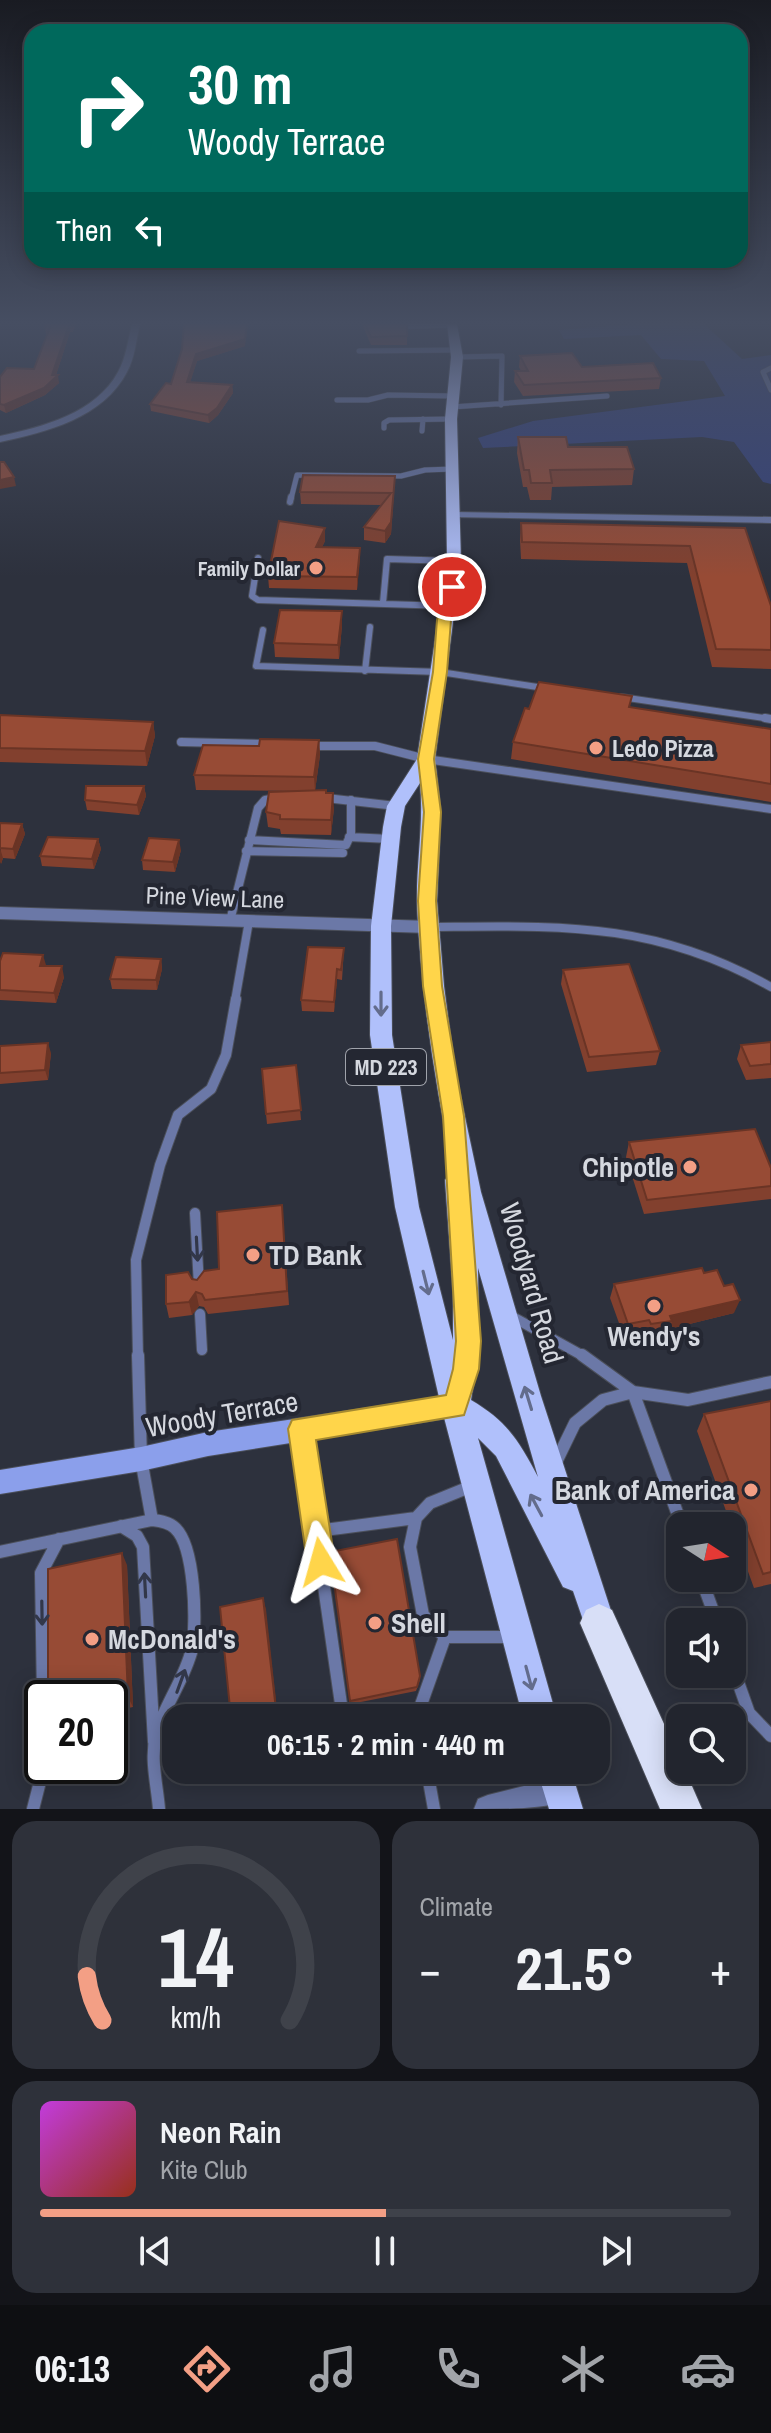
<!DOCTYPE html>
<meta charset="utf-8">
<style>
:root{--surface:#22252e;--page:#2e313a;--text:#f1f3f6;--muted:#a2a5aa;--line:#3f424a;--accent:#f39f85}
body{margin:0;font-family:"Archivo Narrow",sans-serif;background:var(--page);color:var(--text);height:100vh;display:flex;flex-direction:column;font-size:30px;white-space:nowrap}
*{box-sizing:border-box;margin:0}
p{font-size:26px;color:var(--muted)}
.icon{flex:none;width:44px;height:44px;fill:none;stroke:currentColor;stroke-width:2;stroke-linecap:round;stroke-linejoin:round}
.map{position:relative;height:1809px;overflow:hidden}
.side{display:flex;flex-direction:column;gap:12px;padding:12px;background:#131419;flex:1}
.side>*{flex:none}
.guide{position:absolute;left:24px;top:24px;width:724px;height:244px;border-radius:24px;box-shadow:0 4px 20px #0003,0 0 0 2px var(--line);background:#00695c;color:#fff;overflow:hidden}
.needle{width:52px;rotate:102deg}
.buttons{position:absolute;left:666px;top:1512px;display:grid;gap:16px}
.buttons a{display:grid;place-items:center;width:80px;height:80px;border-radius:16px;background:var(--surface);box-shadow:0 4px 20px #0003,0 0 0 2px var(--line);font-size:40px}
.speed{position:absolute;left:24px;top:1680px;display:flex;gap:16px;font-size:40px;font-weight:700;text-align:center}
.speed>*{display:grid;place-content:center;width:104px;height:104px;border-radius:50%;background:var(--surface);box-shadow:0 4px 20px #0003,0 0 0 2px var(--line);line-height:1}
.speed .limit{border:4px solid #111;border-radius:12px;background:#fff;color:#111}
.pin{position:absolute;display:grid;place-items:center;width:68px;height:68px;color:#fff;margin:-34px;border:4px solid #fff;border-radius:50%;box-shadow:0 2px 8px #0007}
.me{position:absolute;width:88px;margin:-44px;rotate:352deg;stroke-linejoin:round;filter:drop-shadow(0 0 6px #0008)}
.turn{display:flex;align-items:center;gap:28px;height:168px;padding:0 32px;font-size:36px}
.turn .icon{width:104px;height:104px;stroke-width:2.5}
.turn b{display:block;font-size:56px;line-height:68px}
.then{display:flex;align-items:center;height:76px;padding:0 32px;background:#0003;gap:16px;font-size:30px}
.big{font-size:60px;font-weight:700;line-height:1.1}
.side .card{flex:1;display:flex;flex-direction:column;justify-content:center;gap:12px;min-width:0;padding:0 28px;border-radius:24px;background:var(--page)}
.side .dial{align-items:center;gap:0}
.dial svg{height:208px;overflow:visible;fill:none;stroke:var(--line);stroke-width:7;stroke-linecap:round;text-anchor:middle}
.dial text{fill:var(--text);stroke:none}
.song{display:flex;align-items:center;gap:24px}
.cover{width:96px;height:96px;border-radius:12px;background:linear-gradient(135deg,hsl(290 70% 55%),hsl(10 70% 35%))}
.played{height:8px;border-radius:4px;background:linear-gradient(90deg,var(--accent) 50%,var(--line) 50%)}
.keys{display:flex;justify-content:space-around;direction:ltr}
.heat{display:flex;justify-content:space-between;align-items:center;font-size:44px;direction:ltr}
.side .tiles{flex:1;display:grid;gap:12px;grid-template-columns:1fr 1fr}
.card:last-child{grid-column:span 2}
.trip{position:absolute;left:162px;top:1704px;width:448px;height:80px;border-radius:24px;background:var(--surface);box-shadow:0 4px 20px #0003,0 0 0 2px var(--line);font-weight:700;line-height:80px;text-align:center}
.tab-bar{display:flex;height:128px;justify-content:space-around;align-items:center;background:#0e0f12;color:var(--muted)}
.tab-bar .icon{width:56px;height:56px}
.tab-bar .on{color:var(--accent)}
.tab-bar b{font-size:36px;color:var(--text)}
.map>svg:first-child{display:block}
.green{fill:#34417c}
.lines{fill:none;stroke-linecap:round;stroke-linejoin:round}
.lane-far4-casing{stroke:#4b4f5a;stroke-width:6}
.lane-far3-casing{stroke:#4b4f5a;stroke-width:8}
.lane-far2-casing{stroke:#4b4f5a;stroke-width:10}
.lane-far1-casing{stroke:#4b4f5a;stroke-width:12}
.lane-casing{stroke:#4b4f5a;stroke-width:14}
.street-casing{stroke:#4b4f5a;stroke-width:2}
.secondary-casing{stroke:#4b4f5a;stroke-width:2}
.primary-casing{stroke:#4b4f5a;stroke-width:2}
.highway-casing{stroke:#4b4f5a;stroke-width:2}
.lane-far4{stroke:#6b78a7;stroke-width:5}
.lane-far3{stroke:#6b78a7;stroke-width:6}
.lane-far2{stroke:#6b78a7;stroke-width:8}
.lane-far1{stroke:#6b78a7;stroke-width:10}
.lane{stroke:#6b78a7;stroke-width:12}
.street{fill:#6b78a7;fill-rule:evenodd}
.secondary{fill:#8b9feb;fill-rule:evenodd}
.primary{fill:#b0c0fb;fill-rule:evenodd}
.highway{fill:#d8dff7;fill-rule:evenodd}
.wall{fill:#82402e}
.shaded-wall{fill:#6a3425}
.building{fill:#974b35;stroke:#6a3425;stroke-width:2}
.oneway{stroke:#636c8c}
.oneway2{stroke:#323749}
.route{fill:#ffd54a;stroke:#a68a30;stroke-width:2}
.poi-dot{fill:#f39f85;stroke:#242732;stroke-width:3}
.labels{text-anchor:middle;dominant-baseline:central;stroke-width:8;stroke-linejoin:round;paint-order:stroke}
.far-poi-label{font-size:20px;font-weight:bold;fill:#d5d8df;stroke:#242732;text-anchor:end}
.shield{fill:#242732;stroke:#a0a3ab;stroke-width:2}
.shield-label{font-size:22px;font-weight:bold;fill:#d5d8df}
.poi-label{font-size:24px;font-weight:bold;fill:#d5d8df;stroke:#242732;text-anchor:start}
.street-label{font-size:24px;fill:#d5d8df;stroke:#242732}
.near-poi-label{font-size:28px;font-weight:bold;fill:#d5d8df;stroke:#242732;text-anchor:start}
.near-street-label{font-size:28px;fill:#d5d8df;stroke:#242732}
</style>
<div class="map">
<svg width="771" height="1809" viewBox="0 0 771 1809">
<rect width="100%" height="100%" fill="#2d313d"/>
<path class="green" d="M636,324h68l38,35 29,-4v129l-8,-2 -29,-40 -32,-5 -219,11 -5,-10 55,-17 192,-25 -21,-35 -43,-2 -20,-24 -77,4 -5,-9z"/>
<g class="lines">
<g class="lane-far4-casing">
<path id="lane-far4" d="M382,324l10,3 60,-2
M359,351l98,-1
M457,357l45,-1 -1,49
M771,368l-8,4 8,18
M337,400h31l20,-5 66,1
M452,407l155,-11
M384,428v-5l5,-3 62,-1
M422,431l1,-12
M291,499l6,-24 104,1 24,-6 27,-1"/>
</g>
<g class="lane-far3-casing">
<path id="lane-far3" d="M290,502l1,-5
M258,558l-6,38 6,4 190,6
M383,603l4,-44 67,2
M263,630l-7,36 184,6 104,16
M365,671l5,-44
M621,697l150,22"/>
</g>
<g class="lane-far2-casing">
<path id="lane-far2" d="M765,718l6,1
M181,742l87,2
M310,746h65l51,13 345,50
M326,798l70,8
M349,837l41,2
M249,840l97,5 5,-11v-34
M246,851l97,2
M230,921l28,-113 7,-8 12,-2
M432,927c129,-1 222,-6 339,60
M235,1001l14,-80"/>
</g>
<g class="lane-far1-casing">
<path id="lane-far1" d="M195,1213l4,73
M200,1314l2,36
M511,1316l74,41
M138,1357l-2,-97 24,-95 18,-50 33,-26 15,-34 10,-56"/>
</g>
<g class="lane-casing">
<path id="lane" d="M138,1355l3,104 11,61c8,1 17,2 23,8 20,18 22,95 17,121 -7,30 -28,56 -36,86 -6,24 1,49 3,74
M582,1355l51,37 49,134
M302,1434l41,284
M556,1462l19,-39 28,-23 30,-8 55,8 83,-18
M472,1486l-42,17 -14,15 -6,29 13,68 22,22h66
M121,1526l16,10 6,11 11,195
M317,1531l99,-13
M0,1552l152,-32
M701,1578l16,44
M732,1665l17,48 22,23
M43,1698l-2,-125 18,-34
M417,1716l28,-79
M392,1718l25,-1
M427,1770l7,39
M33,1809l11,-43"/>
</g>
<g class="street-casing">
<path id="street" d="M132,324h8c-4,16 -5,34 -13,48 -24,46 -80,60 -127,70v-6c43,-9 96,-23 118,-64 8,-14 10,-32 14,-48z
M454,512l317,5v6l-321,-6 -1,-2z
M0,907l429,14 8,6 -8,6 -429,-14z
M560,1777l10,4 4,10 -4,10c-30,8 -64,8 -96,8l4,-10 10,-4z"/>
</g>
<g class="secondary-casing">
<path id="secondary" d="M455,1395l8,3 3,8 -3,8 -8,3 -247,39 -67,15 -141,23v-24l141,-23 67,-15z"/>
</g>
<g class="primary-casing">
<path id="primary" d="M447,324h10l6,33 -6,62 4,142 -26,198 6,53 -4,89 7,85 11,84 26,122 60,204 77,236 -5,11 -11,5 -11,-5 -18,-52 -10,-4 -67,-131 -18,-18 79,280h-34l-82,-312 -46,-199 -25,-172 1,-109 12,-99 4,-21 30,-47 30,-198 -2,-142 6,-62zM420,783c4,41 -4,81 -3,122 4,90 18,178 36,266l-8,9 8,112v48l-34,-133 -27,-172 -1,-109 10,-99 4,-21zM478,1268l60,209c-19,-36 -31,-56 -67,-77l8,-52z
M537,1770h34l12,39h-34z"/>
</g>
<g class="highway-casing">
<path id="highway" d="M599,1604l13,6 68,149v11h5l17,39h-42l-80,-186 6,-13z"/>
</g>
<use href="#lane-far4" class="lane-far4"/>
<use href="#lane-far3" class="lane-far3"/>
<use href="#lane-far2" class="lane-far2"/>
<use href="#lane-far1" class="lane-far1"/>
<use href="#lane" class="lane"/>
<use href="#street" class="street"/>
<use href="#secondary" class="secondary"/>
<use href="#primary" class="primary"/>
<use href="#highway" class="highway"/>
</g>
<path class="wall" d="M47,324h29l-3,8h-3l-14,43 3,8 -14,12 -39,18 -6,-3v-33l34,-8 13,-35h-1l-1,-7z
M362,324h45v21h-36z
M245,346l-48,15 -7,21 42,3 1,8 -15,22 -9,8 -58,-12 -1,-7 21,-20 11,-35z
M520,356l62,11 79,11 -2,11 -136,7 -9,-14 1,-11h6l-2,-4z
M518,437l50,10 66,22 -2,16 -80,2 -1,13h-21l-3,-13h-4l-6,-34z
M395,476l-4,58 -6,9 -21,-3v-13l17,-22 -80,-1 -1,-12z
M521,523l224,5 26,78v63l-59,-2 -25,-104 -166,-4 -1,-19z
M325,528v13l-3,6 38,1 -3,42 -88,-2 -1,-12z
M342,625l-3,34 -64,-2 -1,-14z
M630,707l141,22v73l-260,-43 2,-17z
M0,715l153,7 2,14 -8,30 -147,-4z
M319,740l1,15 -5,36 11,2 8,15 -3,27 -50,-1 -1,-5 -12,-2 -2,-15 34,-21 -104,-1 -2,-15 65,-29z
M144,786l2,10 -7,19 -52,-5 -2,-10z
M0,823l22,1 3,10 -10,25 -12,-1 -2,6z
M98,839l3,10 -7,20 -52,-3 -2,-10z
M181,850l-6,22 -32,-2 -1,-10z
M344,948l-2,32 -5,-1 -3,33 -32,-1 -1,-11z
M161,959l1,10 -5,21 -45,-1 -2,-10z
M0,961l46,4 18,12 -8,26 -56,-3z
M563,970l97,81 -4,14 -69,7 -26,-88z
M771,1042v36l-25,2 -9,-21 4,-14z
M0,1046l51,7 -3,27 -48,4z
M296,1065l5,55 -34,4 -1,-10z
M629,1142l142,26v31l-127,15 -18,-57z
M282,1205l7,100 -81,9 -4,-7 -5,-1 -7,9 -23,3 -3,-14 26,-25 5,1 22,-11z
M614,1284l120,29 -65,16 -1,5 -21,4 -2,-5 -21,4 -14,-39z
M771,1401v183l-17,4 -57,-157 7,-17z
M330,1552l90,128 -4,11 -65,13z
M127,1565l6,142 -23,5v-14z"/>
<path class="shaded-wall" d="M247,324h1l-3,22 -48,15 -9,28 -1,-7 9,-28z
M69,325l1,7 -15,46 3,-3 1,8 -14,12 -39,18 -2,-8 48,-30z
M232,385l1,8 -15,22 -9,8 -1,-8z
M395,476l-4,58 -6,9v-12z
M14,477l2,9 -16,3v-9z
M325,528v13l-9,19v-13z
M360,548v12l-3,30v-13z
M342,611v14l-3,34 -1,-14z
M153,722l2,14 -8,30 -2,-15z
M319,740l1,15 -5,36 -1,-14z
M144,786l2,10 -7,19 -2,-10z
M333,793l1,15 -3,27v-15z
M22,824l3,10 -10,25 -2,-10z
M98,839l3,10 -7,20 -2,-10z
M179,840l2,10 -6,22 -2,-10z
M0,848l3,10 -2,6 -1,-2z
M43,955l3,10 -3,11 -3,-10z
M161,959l1,10 -5,21 -1,-10z
M62,966l2,11 -8,26 -2,-10z
M337,969v10l-3,33v-10z
M48,1043l3,10 -3,27 -3,-10z
M196,1292l3,14 -7,9 -3,-13z
M740,1300l-6,13 -65,16 3,-8 -2,-5z
M122,1553l5,12 6,142 -5,-10z
M263,1598l3,11 12,109h-1z"/>
<path class="building" d="M46,324h27l-4,1 -17,50h6l-14,13 -40,17 -4,-1v-27l7,-9 27,1 16,-42h-5z
M184,324h63l-2,15 -49,15 -9,28 45,3 -15,23 -9,7 -58,-11 16,-21 5,1 11,-35z
M365,324h42v12l-36,1z
M572,353l10,14 71,-4 8,15 -137,7 -9,-14h13l-8,-15z
M518,437h48l2,10h59l7,22 -84,1 2,13h-21l-2,-13h-5z
M0,462h4l10,15 -14,3z
M303,475l92,1 -4,46 -6,9 -21,-4 27,-34 -91,-1z
M279,521l46,7 -9,19 44,1 -3,29 -89,-1z
M521,523l224,5 26,78v44l-55,-1 -26,-103 -168,-4z
M280,610l62,1 -4,34 -64,-2z
M539,682l93,14 -3,11 142,22v55l-258,-42 12,-34 4,1z
M0,715l153,7 -8,29 -145,-3z
M260,739l59,1 -5,37 -120,-2 9,-30 56,1z
M86,786h58l-7,19 -52,-5z
M326,790v3h7l-2,27 -51,-1v-4l-14,-3 3,-20z
M0,823l22,1 -9,25 -13,-1z
M48,837l50,2 -6,20 -52,-3z
M149,838l30,2 -6,22 -31,-2z
M308,947l36,1 -3,22 -4,-1 -3,33 -33,-2z
M3,953l40,2 -3,11h22l-8,27 -54,-3v-29z
M116,957l45,2 -5,21 -46,-1z
M629,964l31,87 -71,6 -26,-87z
M771,1042v22l-21,2 -9,-21z
M48,1043l-3,27 -45,3v-27z
M296,1065l5,45 -35,4 -4,-45z
M755,1129l16,39v18l-124,14 -18,-58z
M282,1205l5,86 -82,9 -3,-6 -6,-2 -7,10 -23,2v-29l22,-3 4,7 5,1 7,-9 15,-2 -2,-57z
M702,1268l2,5 13,-3 7,16 9,-2 7,16 -70,16 2,5 -21,3 -2,-4 -21,4 -14,-40z
M771,1401v171l-8,2 -59,-160z
M397,1539l23,137 -3,11 -67,14 -20,-149z
M122,1553l6,144 -18,4v-3h-62v-129z
M263,1598l14,120h3h-49l-11,-111z"/>
<defs><path id="oneway-shaft" d="M-6 0H5M1.5-3L5.5 0L1.5 3" fill="none" stroke-width="1.6" stroke-linecap="round" stroke-linejoin="round" transform="scale(2)"/></defs>
<g class="oneway">
<use href="#oneway-shaft" transform="translate(381 1004) rotate(90)"/>
<use href="#oneway-shaft" transform="translate(426 1283) rotate(76)"/>
<use href="#oneway-shaft" transform="translate(528 1398) rotate(-107)"/>
<use href="#oneway-shaft" transform="translate(536 1505) rotate(-118)"/>
<use href="#oneway-shaft" transform="translate(529 1678) rotate(75)"/>
</g>
<g class="oneway2">
<use href="#oneway-shaft" transform="translate(197 1249) rotate(87)"/>
<use href="#oneway-shaft" transform="translate(145 1585) rotate(-93)"/>
<use href="#oneway-shaft" transform="translate(42 1613) rotate(89)"/>
<use href="#oneway-shaft" transform="translate(181 1681) rotate(-70)"/>
</g>
<linearGradient id="sky" x2="0" y2="1"><stop stop-color="#191b22"/><stop offset="0.56" stop-color="#464e62"/><stop offset="1" stop-color="#464e62" stop-opacity="0"/></linearGradient>
<rect width="771" height="577" fill="url(#sky)"/>
<path class="route" d="M452,583l6,4 -7,33 -4,52 -13,87 7,53 -5,89 6,85 22,130 17,225 -2,28 -15,46 -148,25 19,122 -4,10 -10,4 -10,-4 -4,-10 -19,-133 4,-9 154,-25 7,-26 3,-28 -13,-225 -20,-130 -5,-85 6,-89 -6,-53 15,-87 4,-52 8,-33z"/>
<g class="poi-dot">
<circle cx="316" cy="568" r="8"/>
<circle cx="596" cy="748" r="8"/>
<circle cx="690" cy="1167" r="8"/>
<circle cx="253" cy="1255" r="8"/>
<circle cx="654" cy="1306" r="8"/>
<circle cx="751" cy="1490" r="8"/>
<circle cx="375" cy="1623" r="8"/>
<circle cx="92" cy="1639" r="8"/>
</g>
<g class="labels">
<g class="far-poi-label">
<text x="300" y="568">Family Dollar</text>
</g>
<rect class="shield" x="346" y="1049" width="80" height="36" rx="6"/>
<g class="shield-label">
<text x="386" y="1067">MD 223</text>
</g>
<g class="poi-label">
<text x="612" y="748">Ledo Pizza</text>
</g>
<g class="street-label">
<text transform="translate(215 897) rotate(2)">Pine View Lane</text>
</g>
<g class="near-poi-label">
<text x="674" y="1167" text-anchor="end">Chipotle</text>
<text x="269" y="1255">TD Bank</text>
<text x="654" y="1336" text-anchor="middle">Wendy's</text>
<text x="735" y="1490" text-anchor="end">Bank of America</text>
<text x="391" y="1623">Shell</text>
<text x="108" y="1639">McDonald's</text>
</g>
<g class="near-street-label">
<text transform="translate(532 1283) rotate(74)">Woodyard Road</text>
<text transform="translate(222 1414) rotate(-10)">Woody Terrace</text>
</g>
</g>
</svg>
<div class="buttons">
<a><svg class="needle" viewBox="-14 -14 28 28"><path d="M0-13l5 13h-10z" fill="#e53935"/><path d="M0 13l5-13h-10z" fill="#a2a5aa"/></svg></a>
<a><svg class="icon" aria-label="sound" viewBox="0 0 24 24"><path d="M4 9h4l5-4v14l-5-4H4zM17 9q2 3 0 6"/></svg></a>
<a><svg class="icon" aria-label="search" viewBox="0 0 24 24"><circle cx="10" cy="10" r="6"/><path d="M15 15l6 6"/></svg></a>
</div>
<div class="speed"><div class="limit">20</div></div>
<div class="pin" style="left:452px;top:587px;background:#d93025"><svg class="icon" aria-label="arrive" viewBox="0 0 24 24"><path d="M6 21V4h12l-3 4 3 4H6"/></svg></div>
<svg class="me" style="left:321px;top:1562px" viewBox="-20 -20 40 40"><path d="M0-17L14 15 0 8-14 15z" fill="#ffd54a" stroke="#fff" stroke-width="4"/></svg>
<div class="trip">06:15 · 2 min · 440 m</div>
<div class="guide">
<div class="turn"><svg class="icon" aria-label="right" viewBox="0 0 24 24"><path d="M7 20v-9h11M14 6l5 5-5 5"/></svg><div><b>30 m</b>Woody Terrace</div></div>
<div class="then">Then<svg class="icon" aria-label="left" viewBox="0 0 24 24"><path d="M17 20v-9H6M10 6l-5 5 5 5"/></svg></div>
</div>
</div>
<section class="side">
<div class="tiles">
<div class="card dial"><svg viewBox="0 0 100 80">
<path d="M14 69A42 42 0 1 1 86 69"/>
<path d="M14 69A42 42 0 0 1 8 52" stroke="#f39f85"/>
<text x="50" y="56" font-size="32" font-weight="700">14</text>
<text x="50" y="72" font-size="11">km/h</text>
</svg></div>
<div class="card"><p>Climate</p>
<div class="heat"><a>−</a><b class="big">21.5°</b><a>+</a></div>
</div>
<div class="card">
<div class="song"><i class="cover"></i><div><b>Neon Rain</b><p>Kite Club</p></div></div>
<div class="played"></div>
<div class="keys"><svg class="icon" aria-label="previous" viewBox="0 0 24 24"><path d="M18 5L8 12l10 7zM5 5v14"/></svg><svg class="icon" aria-label="pause" viewBox="0 0 24 24"><path d="M8 5v14M16 5v14"/></svg><svg class="icon" aria-label="next" viewBox="0 0 24 24"><path d="M6 5l10 7-10 7zM19 5v14"/></svg></div>
</div>
</div>
</section>
<nav class="tab-bar">
<b>06:13</b>
<svg class="icon on" aria-label="directions" viewBox="0 0 24 24"><path d="M12 3l9 9-9 9-9-9zM9 14v-3h6M13 9l2 2-2 2"/></svg>
<svg class="icon" aria-label="music" viewBox="0 0 24 24"><path d="M9 18V5l10-2v13"/><circle cx="6" cy="18" r="3"/><circle cx="16" cy="16" r="3"/></svg>
<svg class="icon" aria-label="phone" viewBox="0 0 24 24"><path d="M5 4h4l2 5-3 2q2 4 5 5l2-3 5 2v4C11 20 4 13 5 4z"/></svg>
<svg class="icon" aria-label="climate" viewBox="0 0 24 24"><path d="M12 3v18M4 7l16 10M4 17L20 7"/></svg>
<svg class="icon" aria-label="car" viewBox="0 0 24 24"><path d="M5 17H2v-5l4-1 3-4h7l3 4 3 1v5h-3M9 17h6M6 11h13"/><circle cx="7" cy="17" r="2"/><circle cx="17" cy="17" r="2"/></svg>
</nav>
